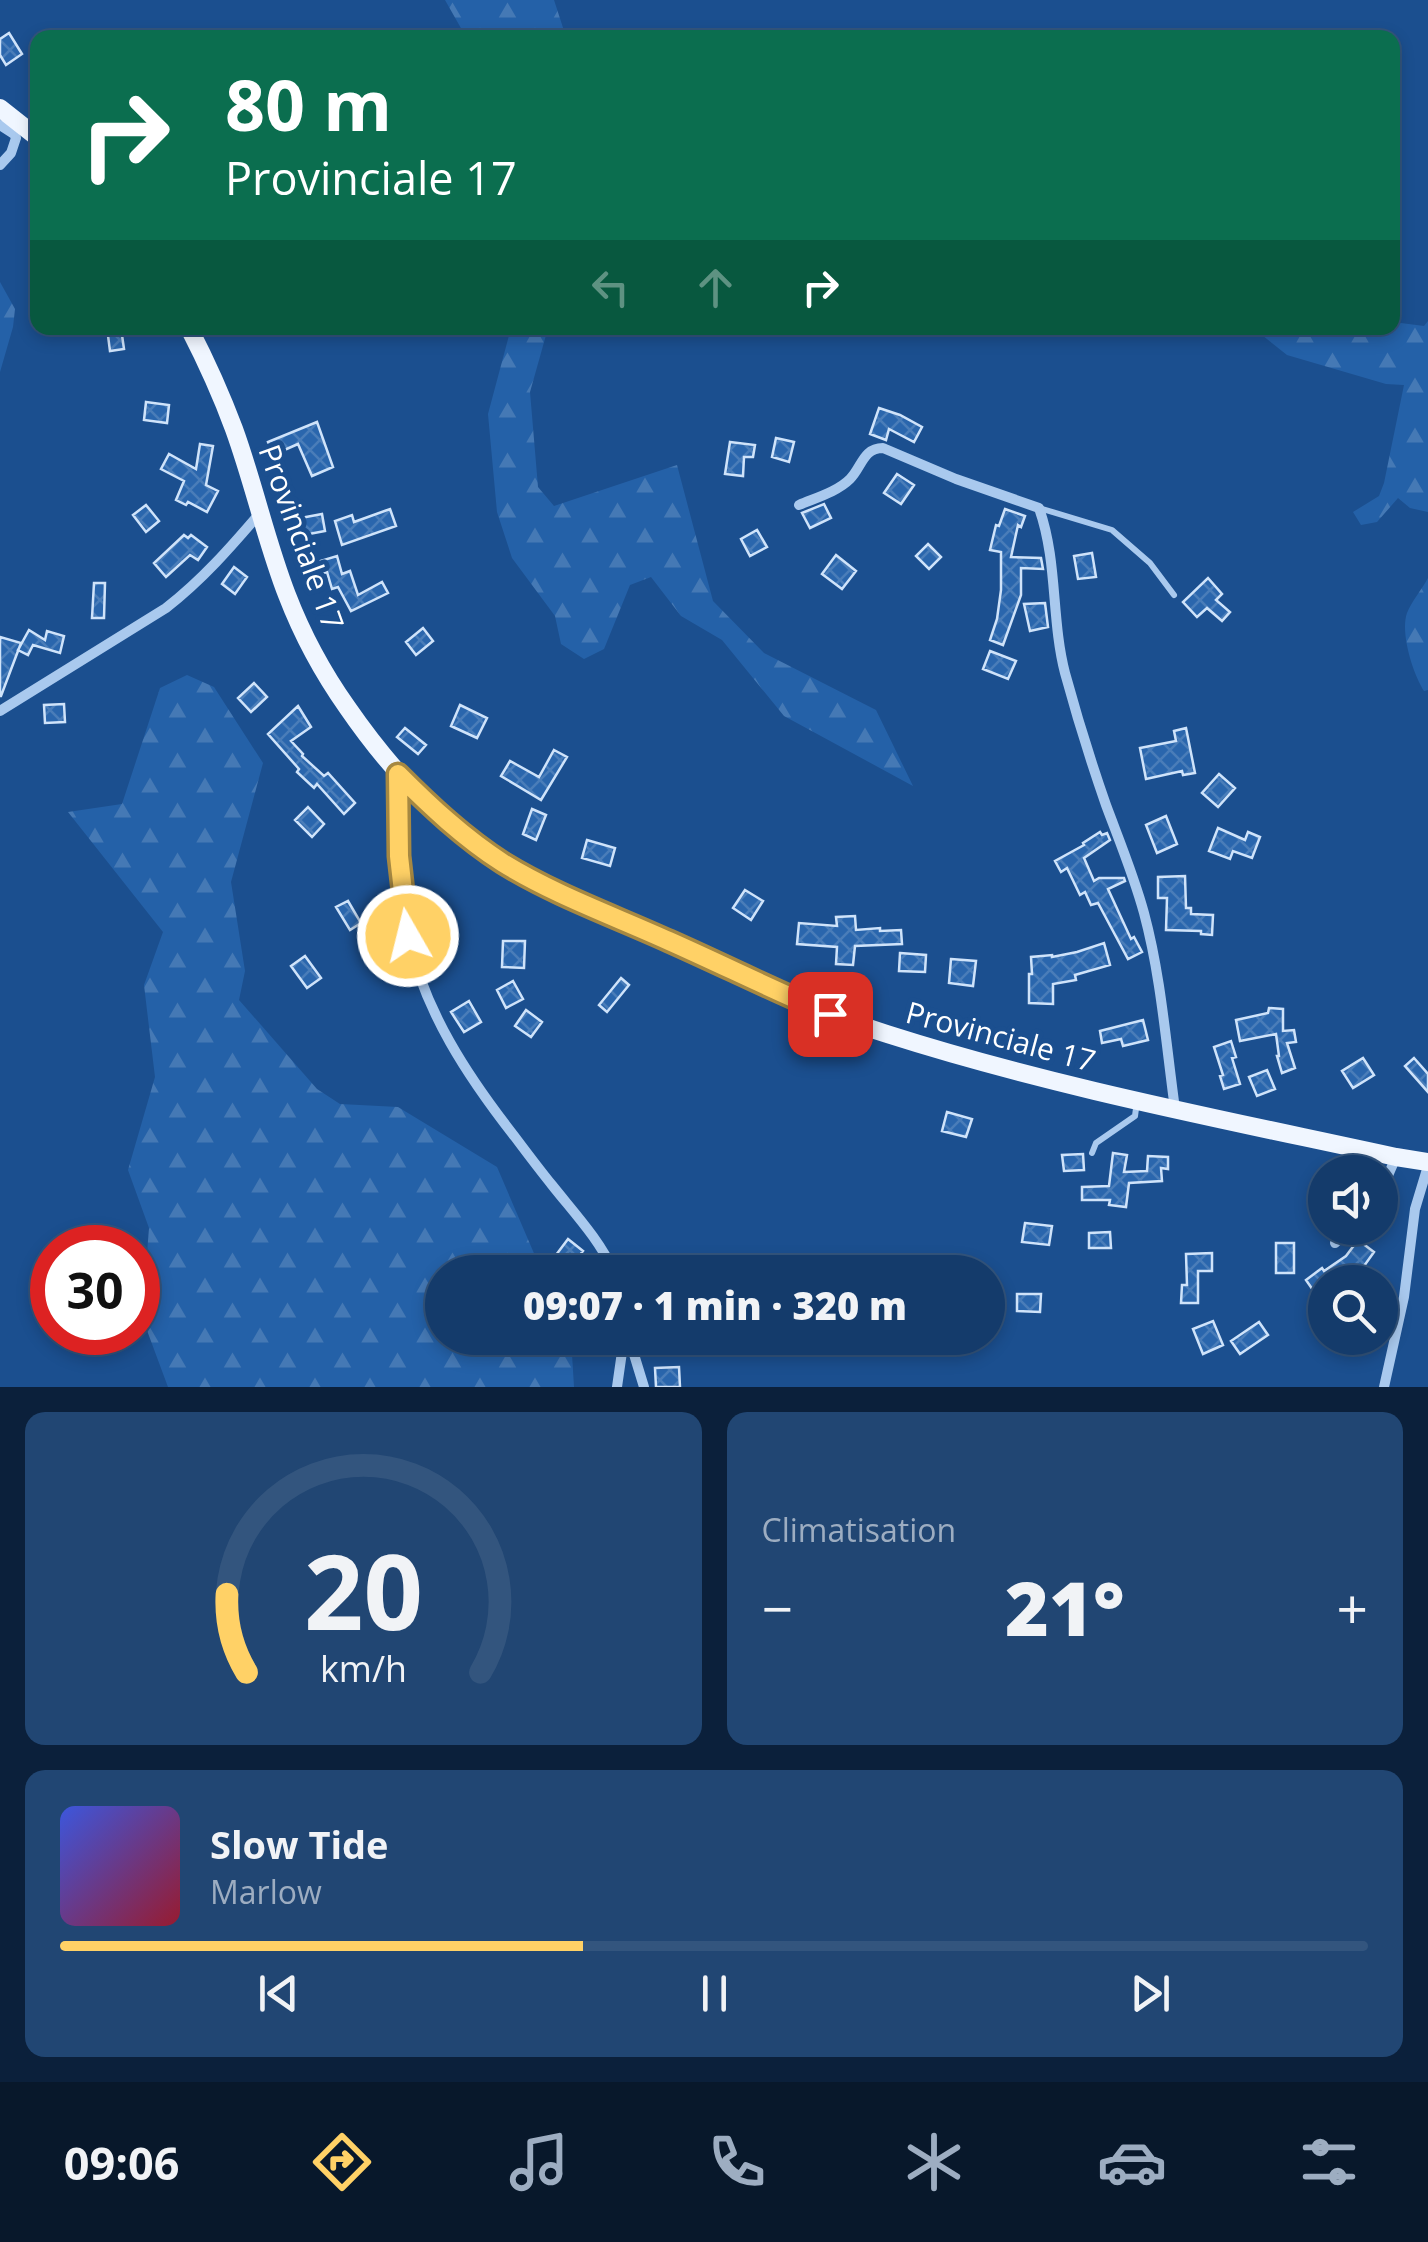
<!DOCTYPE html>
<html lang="fr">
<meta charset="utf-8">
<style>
:root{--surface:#143b6b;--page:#214673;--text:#f1f3f6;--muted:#9dadc1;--line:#33557e;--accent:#ffd166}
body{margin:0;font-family:"Open Sans",sans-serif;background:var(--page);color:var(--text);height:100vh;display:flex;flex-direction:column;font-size:38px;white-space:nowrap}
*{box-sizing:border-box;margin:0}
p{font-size:32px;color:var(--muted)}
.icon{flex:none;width:55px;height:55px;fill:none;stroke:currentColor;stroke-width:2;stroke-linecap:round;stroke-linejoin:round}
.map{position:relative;height:1387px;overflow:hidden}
.panel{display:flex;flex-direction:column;gap:25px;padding:25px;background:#0b203b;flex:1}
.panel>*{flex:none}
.banner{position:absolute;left:30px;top:30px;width:1370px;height:305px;border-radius:20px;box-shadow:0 5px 15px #0003,0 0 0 2px var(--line);background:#0b6e4f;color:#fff;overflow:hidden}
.tools{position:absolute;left:1308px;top:1155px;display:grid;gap:20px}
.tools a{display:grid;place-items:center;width:90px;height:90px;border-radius:50%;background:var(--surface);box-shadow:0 5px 15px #0003,0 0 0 2px var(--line);font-size:50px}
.speed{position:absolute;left:30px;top:1225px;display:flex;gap:20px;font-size:50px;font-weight:700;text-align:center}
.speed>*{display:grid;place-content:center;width:130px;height:130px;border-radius:50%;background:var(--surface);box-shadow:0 5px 15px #0003,0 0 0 2px var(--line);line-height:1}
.speed .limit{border:15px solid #d22;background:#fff;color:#111}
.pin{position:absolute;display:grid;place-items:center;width:85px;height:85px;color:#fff;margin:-42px;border-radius:20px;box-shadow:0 5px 15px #0006}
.me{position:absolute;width:110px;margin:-55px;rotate:352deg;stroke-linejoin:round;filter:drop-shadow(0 0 8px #0008)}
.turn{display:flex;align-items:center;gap:35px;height:210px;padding:0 30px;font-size:45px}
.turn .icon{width:130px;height:130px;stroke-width:2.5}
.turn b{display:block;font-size:70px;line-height:85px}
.lanes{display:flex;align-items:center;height:95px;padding:0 30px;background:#0003;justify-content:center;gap:50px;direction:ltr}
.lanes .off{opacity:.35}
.big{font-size:75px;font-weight:800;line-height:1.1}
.panel .widget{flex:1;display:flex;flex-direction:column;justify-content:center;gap:15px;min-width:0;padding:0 35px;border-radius:20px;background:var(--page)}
.panel .dial{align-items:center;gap:0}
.dial svg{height:260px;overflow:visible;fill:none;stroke:var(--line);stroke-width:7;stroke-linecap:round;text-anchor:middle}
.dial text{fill:var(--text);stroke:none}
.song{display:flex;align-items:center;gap:30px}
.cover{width:120px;height:120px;border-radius:15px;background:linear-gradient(135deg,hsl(230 70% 55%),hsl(350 70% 35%))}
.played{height:10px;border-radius:5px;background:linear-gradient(90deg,var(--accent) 40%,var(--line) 40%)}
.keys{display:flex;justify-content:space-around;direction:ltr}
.heat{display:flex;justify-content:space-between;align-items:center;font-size:55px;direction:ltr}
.panel .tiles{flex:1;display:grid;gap:25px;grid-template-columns:1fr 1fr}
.widget:last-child{grid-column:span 2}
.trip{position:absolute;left:425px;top:1255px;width:580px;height:100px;border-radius:50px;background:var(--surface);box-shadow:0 5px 15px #0003,0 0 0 2px var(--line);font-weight:800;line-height:100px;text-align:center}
.menu{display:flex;height:160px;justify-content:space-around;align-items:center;background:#08182b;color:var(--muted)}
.menu .icon{width:70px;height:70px}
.menu .on{color:var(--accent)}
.menu b{font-size:45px;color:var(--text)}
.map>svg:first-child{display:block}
.forest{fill:url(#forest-firs)}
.building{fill:url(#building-cross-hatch);stroke:#cfe3fa;stroke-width:2.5}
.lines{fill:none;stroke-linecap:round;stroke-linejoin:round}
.service{stroke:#a9c9ee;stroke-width:6}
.minor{stroke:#a9c9ee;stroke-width:10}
.primary{stroke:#f0f6ff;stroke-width:18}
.route-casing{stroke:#a68842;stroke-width:25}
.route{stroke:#ffd166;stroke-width:18}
.labels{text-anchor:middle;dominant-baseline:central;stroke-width:10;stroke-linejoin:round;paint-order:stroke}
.street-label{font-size:30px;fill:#fff;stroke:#1b4f8f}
</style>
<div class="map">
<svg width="1428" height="1387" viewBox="0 0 1428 1387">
<defs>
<pattern id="forest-firs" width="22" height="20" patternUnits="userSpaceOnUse" patternTransform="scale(2.5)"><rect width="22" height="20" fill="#2461a8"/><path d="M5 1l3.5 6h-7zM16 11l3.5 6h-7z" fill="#4579b5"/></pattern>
<pattern id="building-cross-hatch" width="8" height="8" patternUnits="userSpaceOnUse" patternTransform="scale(2.5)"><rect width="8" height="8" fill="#2a66ad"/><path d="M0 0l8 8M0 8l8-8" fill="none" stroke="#4a7db9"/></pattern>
</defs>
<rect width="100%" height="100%" fill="#1b4f8f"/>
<path class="forest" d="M445,0h109l12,37h-100z
M0,282l15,27 -2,18 -13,45z
M1428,321v191l-18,-4 -12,-10 -21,24 -16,3 -8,-13 26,-16 5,-13 20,-98 -18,-1 -99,-29 -34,-27h139l1,-6 31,4z
M511,328h37l-18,64 8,95 16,19 123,-41 36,136 51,52 112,57 37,76 -129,-70 -62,-76 -41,-24 -30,-39 -21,8 -26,64 -20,10 -23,-15 -6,-28 -43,-58 -15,-46 -9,-98z
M1428,578v112l-4,1c-11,-17 -24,-58 -17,-78 5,-12 15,-24 21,-35z
M187,675l27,12 49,76 -32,119 14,89 -6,29 78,89 23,15 58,3 99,60 45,105h-100v66h129l3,49h-406l-26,-70 7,-89 -21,-58 27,-93 -11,-92 19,-53 -95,-120 54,-8 38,-116z"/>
<path class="building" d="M9,33l13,21 -16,11 -6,-10v-16z
M107,328h14l3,21 -14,2z
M146,402l23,3 -2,18 -23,-3z
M879,408l21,7 22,12 -8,15 -25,-13 -3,11 -16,-6z
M317,422l16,45 -21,9 -14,-32 -25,11 -5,-13z
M776,438l18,4 -5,20 -17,-5z
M730,442l25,3 -2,12h-9l-1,19 -18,-2z
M200,444l13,2 -7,39 12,6 -11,21 -19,-10 -2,3 -10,-5 8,-19 -23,-12 8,-15 27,15z
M897,474l17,11 -13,19 -17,-11z
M824,504l7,14 -21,10 -8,-15z
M146,505l13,16 -13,11 -13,-17z
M390,509l6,17 -54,19 -7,-24 17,-6 2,7z
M1005,509l20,7 -4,11 -3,-2 -7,32 30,1 2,11 -22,-1v27l-18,50 -13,-5 7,-21 4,-29v-38l-11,-2 6,-25 3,1z
M322,514l3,17 -32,6 -3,-17z
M757,530l10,17 -17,9 -9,-17z
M184,535l4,3 3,-3 16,12 -9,13 -8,-5 -24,22 -12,-14z
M928,544l13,13 -12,12 -13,-13z
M1092,553l4,24 -18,2 -4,-23z
M836,555l20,16 -14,18 -20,-15z
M337,556l5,18 8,-3 8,24 24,-13 6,11 -37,18 -13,-24 -6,2 -5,-17 -16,5 -4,-12z
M234,567l13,10 -12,17 -13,-10z
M1208,578l14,16 -6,6 14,12 -8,9 -15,-13 -10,9 -14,-15z
M94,583h11l-1,35h-12z
M1045,603l3,24 -18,4 -6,-27z
M423,628l10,13 -17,14 -10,-13z
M29,630l16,10 2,-9 17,5 -4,17 -27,-8 -5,10 -10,-5z
M0,637l21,6 -20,53h-1z
M990,651l26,10 -8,18 -25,-10z
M254,683l13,14 -16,15 -13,-14z
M64,704l1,18 -20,1 -1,-18z
M460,705l27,13 -10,20 -26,-12z
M298,706l13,21 -20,14 12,13 -1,2 22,20 4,-3 27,30 -11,11 -27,-30 -3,4 -17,-16 2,-3 -31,-35z
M405,728l21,17 -8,9 -21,-17z
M1186,728l9,45 -12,2 -1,-4 -36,8 -6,-31 36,-7 -2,-10z
M554,750l13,7 -26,43 -40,-24 9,-15 29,16z
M1219,774l16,14 -17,19 -16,-14z
M308,807l16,17 -12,13 -17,-17z
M532,809l14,6 -10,25 -13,-6z
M1166,816l11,28 -20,9 -11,-28z
M1218,828l27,12 3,-8 12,5 -8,21 -19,-7 -3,8 -21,-8z
M1100,832l2,3 5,-2 3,7 -26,18 10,23 5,-3h25l1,3 -17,8 23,50 3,-2 8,15 -14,7 -30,-56 -7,2 -6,-13 -5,3 -13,-27 -6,4 -6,-11 29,-16 -1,-2z
M587,840l28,8 -5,18 -28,-8z
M1185,876l1,32h5v6l22,1 -1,20 -11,-1v-3l-35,-1 1,-32h-9v-21z
M745,890l18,11 -12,19 -18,-12z
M348,901l13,22 -11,7 -14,-23z
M855,916l1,14 24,-2v3l21,-1 1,14 -47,2 -2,19 -17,-1 1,-17 -40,-3 2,-21 38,3 -1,-9z
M503,941h22l-1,27 -22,-1z
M1104,943l6,22 -35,10 1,5 -23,4v20l-24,-1v-29h3l-1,-17 21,-2v2l25,-5z
M900,953l26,2 -1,17 -26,-1z
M305,956l16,22 -14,10 -16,-22z
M951,959l25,2 -3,25 -24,-3z
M621,978l8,7 -22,27 -8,-7z
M513,981l10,18 -17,9 -9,-18z
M469,1001l12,21 -17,10 -13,-20z
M1269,1008l14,1v22l11,-1 2,12 -9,1 8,25 -13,5 -5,-17h2l-3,-22 -36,7 -4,-21 32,-7z
M526,1010l16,12 -11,15 -16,-11z
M1143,1020l5,20 -25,6 -2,-7 -19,4 -2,-12z
M1231,1041l5,16 -4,1 8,26 -16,5 -4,-13 3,-1 -9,-28z
M1363,1058l11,17 -21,13 -11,-17z
M1414,1058l14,16v18l-23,-26z
M1267,1070l8,19 -18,7 -8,-19z
M947,1112l25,7 -6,18 -24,-6z
M1113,1153l14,2 -3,17 23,-1 1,-15 20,1v12l-7,-1 1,13 -33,2 -3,24 -17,-2 1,-5h-28v-13l27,-1z
M1083,1154l1,16 -20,1 -2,-16z
M1025,1223l27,3 -3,19 -27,-3z
M1110,1232l1,16h-22v-15z
M568,1239l15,12 -4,5 9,8 -8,8h-14l5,-5 -15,-12z
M1358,1240l16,12 -15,21 -15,9h-3l-4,-5 -8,5h-4v4l-10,7 -9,-13 16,-12 2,3 22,-15z
M1276,1243h18v30h-18z
M1212,1253v18h-14v32h-17l1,-18h5l-1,-31z
M1017,1294h24l-1,18 -23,-1z
M1213,1321l10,24 -20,9 -10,-25z
M1259,1322l9,13 -28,19 -9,-13z
M679,1367l1,20h-24l-1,-19z"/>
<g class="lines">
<path class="service" d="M1039,508l73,22 38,33 24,32
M1092,1153l4,-10 39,-27 2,-15"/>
<path class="minor" d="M0,125l14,9 2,4 -5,15 -11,12
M799,505c16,-7 38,-13 51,-26 12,-12 13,-31 33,-31l73,31 83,29c19,54 12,111 26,165 12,44 26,89 41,132 13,35 28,71 38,108 17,63 22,131 31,196
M0,711l166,-103c36,-28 65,-61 94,-95
M398,775c0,53 -1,107 10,160 16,76 60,142 107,202 12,16 24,32 37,48 23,29 47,54 62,87
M1380,1194l16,-37
M1335,1243l16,-15
M629,1338l15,49
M617,1387l7,-49
M1384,1387l20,-90 11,-88 13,-43"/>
<path class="primary" d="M0,108l38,30
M189,328c17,33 32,66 45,101 20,55 32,112 53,166 15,39 36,78 60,112 42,61 93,117 156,156 54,34 115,54 173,81 69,31 137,67 211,90 166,53 339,86 509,123l32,5"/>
</g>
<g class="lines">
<g class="route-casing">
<path id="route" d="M408,936l-9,-80 -1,-82c32,32 66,64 105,89 52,32 111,53 166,78 54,24 106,50 161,73"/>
</g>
<use href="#route" class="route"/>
</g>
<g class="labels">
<g class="street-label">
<text transform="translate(302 537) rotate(70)">Provinciale 17</text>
<text transform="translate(1001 1036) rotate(15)">Provinciale 17</text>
</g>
</g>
</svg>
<div class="tools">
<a><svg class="icon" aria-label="sound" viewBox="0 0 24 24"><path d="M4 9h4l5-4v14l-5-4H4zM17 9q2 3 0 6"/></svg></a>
<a><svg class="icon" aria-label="search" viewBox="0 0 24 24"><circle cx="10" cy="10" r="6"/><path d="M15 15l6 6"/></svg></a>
</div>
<div class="speed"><div class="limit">30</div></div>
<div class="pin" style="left:830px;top:1014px;background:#d93025"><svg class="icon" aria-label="arrive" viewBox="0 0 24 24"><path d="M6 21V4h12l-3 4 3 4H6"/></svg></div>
<svg class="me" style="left:408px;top:936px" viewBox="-20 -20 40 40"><circle r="17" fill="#ffd166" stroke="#fff" stroke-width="3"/><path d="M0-11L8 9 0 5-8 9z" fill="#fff"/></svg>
<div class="trip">09:07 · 1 min · 320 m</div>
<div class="banner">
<div class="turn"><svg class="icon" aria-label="right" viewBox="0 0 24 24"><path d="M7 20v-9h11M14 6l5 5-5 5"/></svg><div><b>80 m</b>Provinciale 17</div></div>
<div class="lanes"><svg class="icon off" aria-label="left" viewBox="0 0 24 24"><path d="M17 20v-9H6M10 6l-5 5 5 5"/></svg><svg class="icon off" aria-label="ahead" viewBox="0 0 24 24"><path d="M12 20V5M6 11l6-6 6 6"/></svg><svg class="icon" aria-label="right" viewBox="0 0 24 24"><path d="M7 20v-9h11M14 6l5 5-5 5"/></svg></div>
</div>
</div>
<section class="panel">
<div class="tiles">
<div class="widget dial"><svg viewBox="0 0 100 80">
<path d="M14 69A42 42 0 1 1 86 69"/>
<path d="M14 69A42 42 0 0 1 8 45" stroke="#ffd166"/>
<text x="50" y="56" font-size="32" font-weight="700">20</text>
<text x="50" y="72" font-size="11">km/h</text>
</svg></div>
<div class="widget"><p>Climatisation</p>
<div class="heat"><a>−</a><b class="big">21°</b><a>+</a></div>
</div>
<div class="widget">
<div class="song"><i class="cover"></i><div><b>Slow Tide</b><p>Marlow</p></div></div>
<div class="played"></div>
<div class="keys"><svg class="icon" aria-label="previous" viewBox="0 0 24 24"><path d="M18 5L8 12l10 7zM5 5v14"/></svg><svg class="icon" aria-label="pause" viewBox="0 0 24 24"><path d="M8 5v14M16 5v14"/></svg><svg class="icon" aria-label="next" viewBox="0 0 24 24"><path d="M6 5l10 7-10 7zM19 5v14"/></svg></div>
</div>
</div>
</section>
<nav class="menu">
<b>09:06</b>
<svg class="icon on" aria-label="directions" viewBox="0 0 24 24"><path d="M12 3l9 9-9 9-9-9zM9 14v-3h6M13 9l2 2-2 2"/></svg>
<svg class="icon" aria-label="music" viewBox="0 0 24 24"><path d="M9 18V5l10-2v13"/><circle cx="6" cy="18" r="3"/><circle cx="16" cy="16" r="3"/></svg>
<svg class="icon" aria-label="phone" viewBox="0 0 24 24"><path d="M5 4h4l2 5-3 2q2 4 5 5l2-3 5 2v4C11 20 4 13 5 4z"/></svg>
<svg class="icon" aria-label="climate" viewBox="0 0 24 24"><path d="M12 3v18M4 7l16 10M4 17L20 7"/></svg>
<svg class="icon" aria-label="car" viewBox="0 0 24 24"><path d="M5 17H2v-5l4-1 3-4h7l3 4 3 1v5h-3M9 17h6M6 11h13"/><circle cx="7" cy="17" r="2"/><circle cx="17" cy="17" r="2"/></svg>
<svg class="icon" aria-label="filters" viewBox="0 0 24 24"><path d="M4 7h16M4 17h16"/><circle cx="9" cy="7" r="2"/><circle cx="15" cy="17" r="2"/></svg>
</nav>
